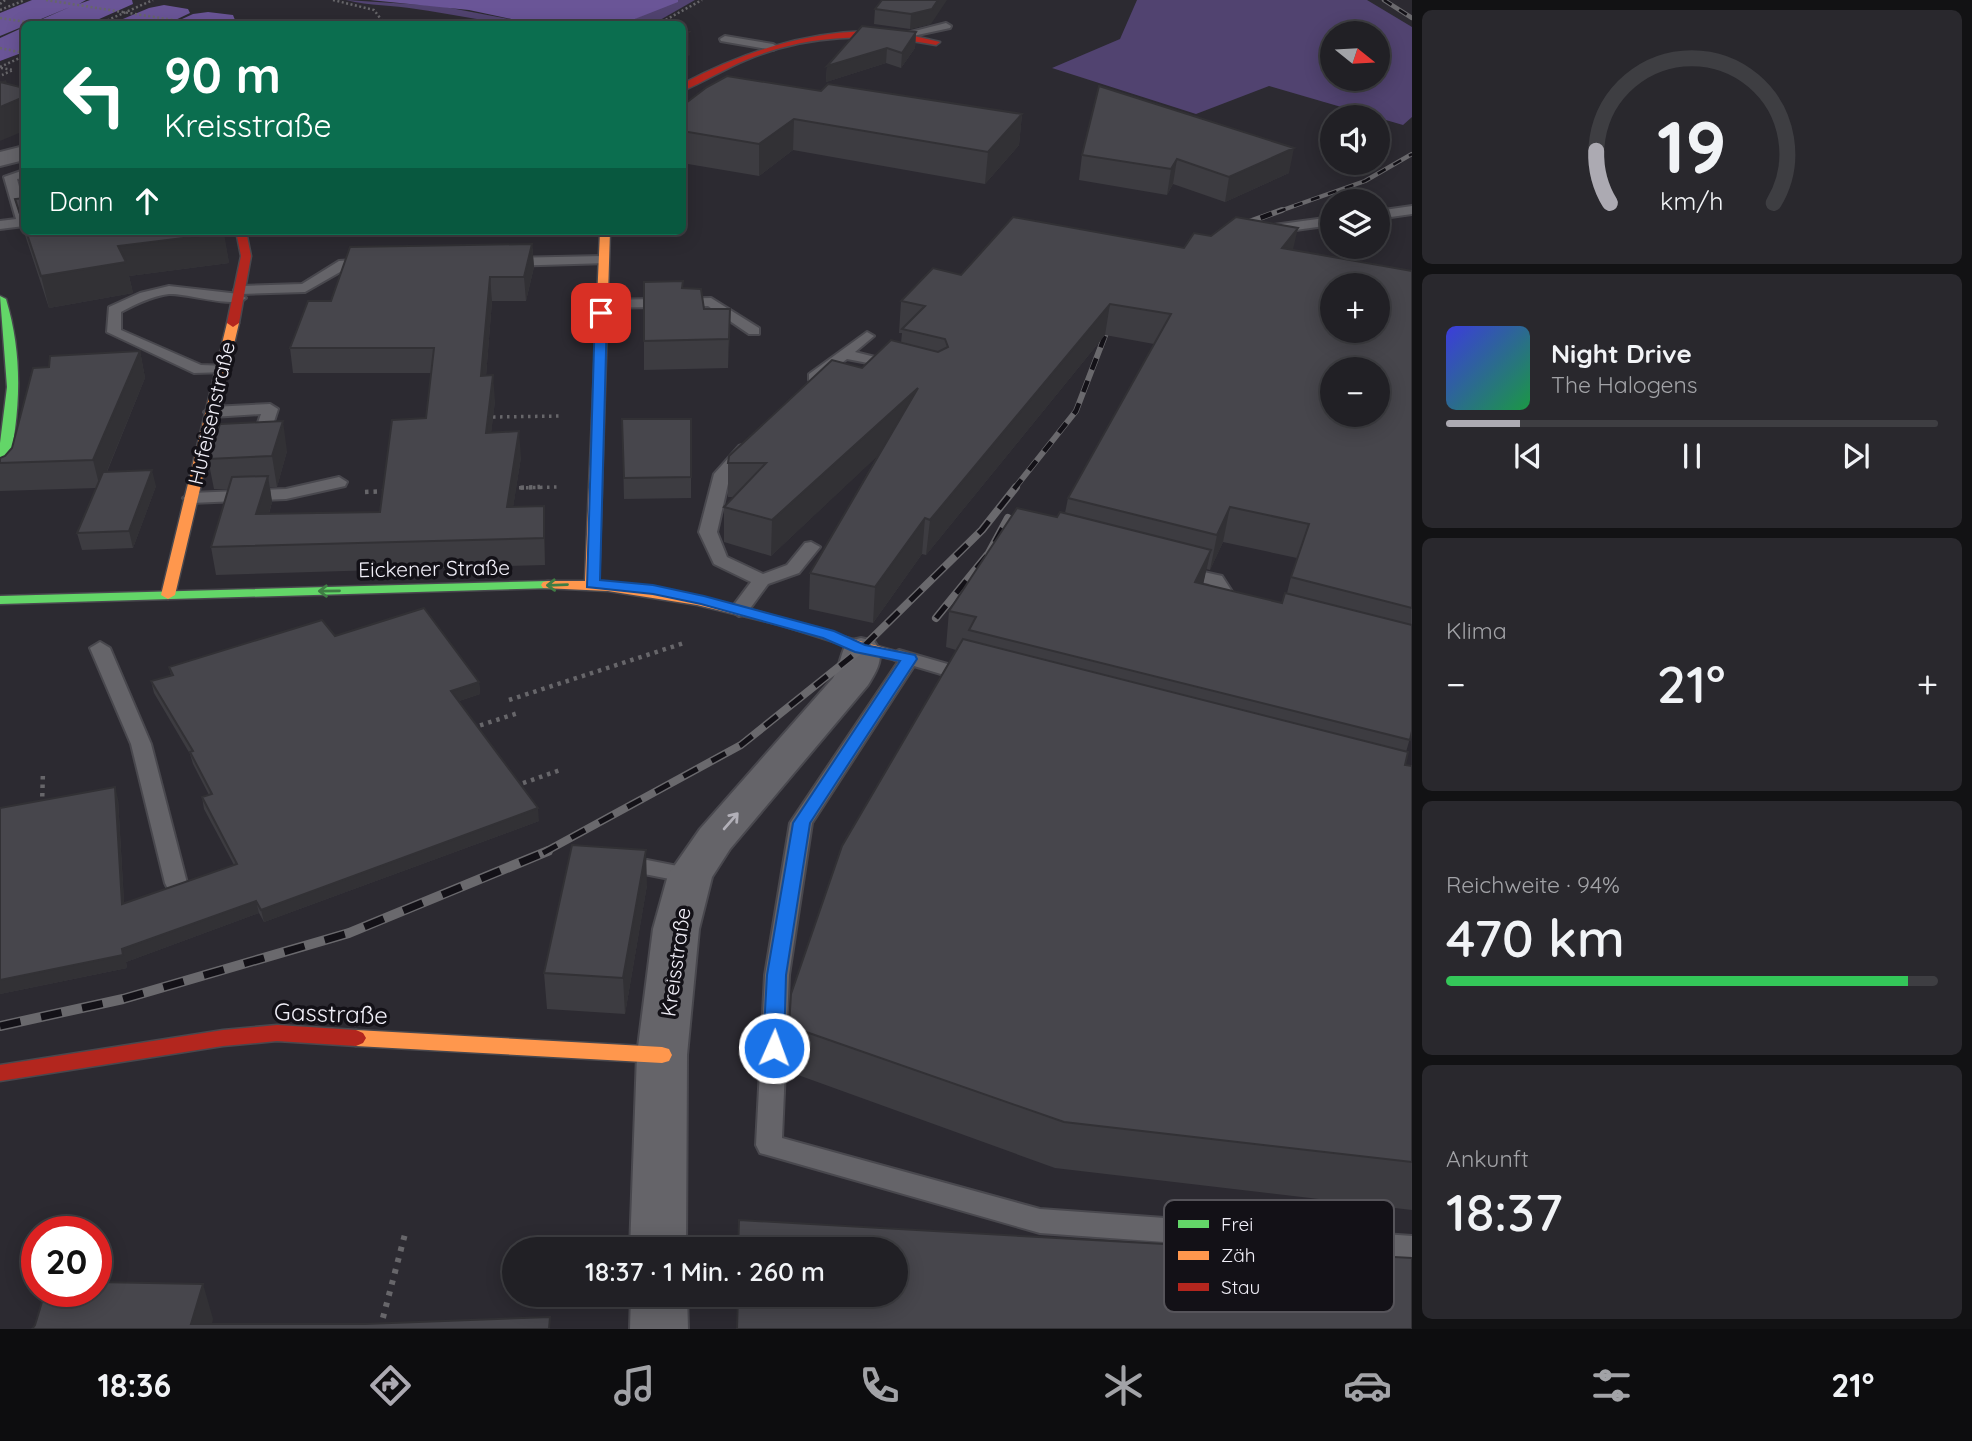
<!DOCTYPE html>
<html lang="de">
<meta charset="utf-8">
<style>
:root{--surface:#212025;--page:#29282d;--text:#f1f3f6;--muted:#a2a3a7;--line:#3e3e42;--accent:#acaab2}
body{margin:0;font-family:Quicksand,sans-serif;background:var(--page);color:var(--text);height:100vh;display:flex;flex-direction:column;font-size:26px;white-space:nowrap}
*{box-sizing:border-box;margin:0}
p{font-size:23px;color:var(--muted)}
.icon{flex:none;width:38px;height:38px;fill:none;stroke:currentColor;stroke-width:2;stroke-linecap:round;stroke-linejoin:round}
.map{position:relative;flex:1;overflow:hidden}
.side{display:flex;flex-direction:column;gap:10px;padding:10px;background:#121214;width:560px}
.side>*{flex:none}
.top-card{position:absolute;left:21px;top:21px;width:665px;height:214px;border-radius:10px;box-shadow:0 4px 18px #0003,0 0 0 2px var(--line);background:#0b6e4f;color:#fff;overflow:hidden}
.needle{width:46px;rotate:108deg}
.controls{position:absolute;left:1320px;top:21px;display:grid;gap:14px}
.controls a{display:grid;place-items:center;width:70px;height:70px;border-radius:50%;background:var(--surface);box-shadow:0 4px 18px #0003,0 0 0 2px var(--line);font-size:35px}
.speed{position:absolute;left:21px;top:1216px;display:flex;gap:14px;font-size:35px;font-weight:700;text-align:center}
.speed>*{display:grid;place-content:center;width:91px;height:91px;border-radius:50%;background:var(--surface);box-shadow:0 4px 18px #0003,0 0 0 2px var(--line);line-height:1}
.speed .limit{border:10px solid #d22;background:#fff;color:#111}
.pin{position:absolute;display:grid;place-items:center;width:60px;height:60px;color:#fff;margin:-30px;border-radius:14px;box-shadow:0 4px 10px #0006}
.me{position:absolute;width:77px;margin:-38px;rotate:2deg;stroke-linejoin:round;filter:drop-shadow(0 0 5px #0008)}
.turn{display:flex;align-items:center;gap:24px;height:147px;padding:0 28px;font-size:32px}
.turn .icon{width:91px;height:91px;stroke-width:2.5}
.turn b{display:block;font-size:49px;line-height:60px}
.then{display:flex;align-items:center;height:66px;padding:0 28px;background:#0003;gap:14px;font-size:26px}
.big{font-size:52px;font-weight:600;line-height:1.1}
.side .card{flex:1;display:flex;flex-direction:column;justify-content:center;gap:10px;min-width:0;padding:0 24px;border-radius:10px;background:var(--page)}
.side .dial{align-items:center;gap:0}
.dial svg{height:182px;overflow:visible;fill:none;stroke:var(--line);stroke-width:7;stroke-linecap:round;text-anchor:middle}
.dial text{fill:var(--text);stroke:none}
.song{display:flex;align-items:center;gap:21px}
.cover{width:84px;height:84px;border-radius:10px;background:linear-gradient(135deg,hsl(240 70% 55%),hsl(140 70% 35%))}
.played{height:7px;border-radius:4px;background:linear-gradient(90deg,var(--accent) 15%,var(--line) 15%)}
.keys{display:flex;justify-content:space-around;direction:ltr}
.heat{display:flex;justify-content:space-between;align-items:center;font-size:38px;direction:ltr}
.charge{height:10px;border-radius:5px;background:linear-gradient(90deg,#34c759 94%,var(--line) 0)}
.trip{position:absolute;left:502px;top:1237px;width:406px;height:70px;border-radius:35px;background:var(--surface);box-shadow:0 4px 18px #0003,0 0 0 2px var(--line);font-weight:600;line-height:70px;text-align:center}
.menu{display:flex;height:112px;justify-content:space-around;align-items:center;background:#0d0d0f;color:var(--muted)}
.menu .icon{width:49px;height:49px}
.menu .current{color:var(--accent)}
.menu b{font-size:32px;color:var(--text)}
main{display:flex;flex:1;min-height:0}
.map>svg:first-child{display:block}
.green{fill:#514370;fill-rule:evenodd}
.water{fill:#6a5597}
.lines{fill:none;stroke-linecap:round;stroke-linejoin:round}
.lane-casing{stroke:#49484e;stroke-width:4}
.street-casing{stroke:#49484e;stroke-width:4}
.fast-casing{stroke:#49484e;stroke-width:3}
.slow-casing{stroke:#49484e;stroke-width:3}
.jam-casing{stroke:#49484e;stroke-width:3}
.path-far3{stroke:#67666a;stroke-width:2.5;stroke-dasharray:2 2.5;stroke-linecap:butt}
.path-far2{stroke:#67666a;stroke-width:3.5;stroke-dasharray:2.5 4.5;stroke-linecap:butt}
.path-far1{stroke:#67666a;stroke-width:4.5;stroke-dasharray:3.5 5;stroke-linecap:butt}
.path{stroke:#67666a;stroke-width:6;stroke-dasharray:4.5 7;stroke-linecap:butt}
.lane{fill:#656469;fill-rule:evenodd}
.street{fill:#656469;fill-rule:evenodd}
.fast{fill:#63d668;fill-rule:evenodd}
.slow{fill:#ff974d;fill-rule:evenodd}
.jam{fill:#b3261e;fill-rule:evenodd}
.rail-far3-casing{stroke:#6a696d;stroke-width:4.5}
.rail-far2-casing{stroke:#6a696d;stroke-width:6}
.rail-far1-casing{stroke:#6a696d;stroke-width:8}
.rail-casing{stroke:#6a696d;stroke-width:10}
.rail-far3{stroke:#131117;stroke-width:2.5;stroke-dasharray:9;stroke-linecap:butt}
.rail-far2{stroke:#131117;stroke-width:4.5;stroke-dasharray:12;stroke-linecap:butt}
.rail-far1{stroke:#131117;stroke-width:5;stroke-dasharray:16;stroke-linecap:butt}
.rail{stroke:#131117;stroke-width:7;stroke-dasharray:21;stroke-linecap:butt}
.wall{fill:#3d3c41;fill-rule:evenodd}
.shaded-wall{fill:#323135}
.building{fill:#47464c;stroke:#323135;stroke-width:2;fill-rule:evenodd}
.oneway{stroke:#3f7d44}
.oneway2{stroke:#b2b0b8}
.route{fill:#1a73e8;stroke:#114b97;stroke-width:2}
.labels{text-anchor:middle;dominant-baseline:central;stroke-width:7;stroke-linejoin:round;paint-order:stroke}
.street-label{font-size:21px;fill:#f1eff8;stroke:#131117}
.near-street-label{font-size:24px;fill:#f1eff8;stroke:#131117}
.key{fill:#131117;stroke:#56545a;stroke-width:2}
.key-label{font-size:19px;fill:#f1eff8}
</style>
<main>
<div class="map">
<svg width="1412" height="1329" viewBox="0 0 1412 1329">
<rect width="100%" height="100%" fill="#2c2a31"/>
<path class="green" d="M346,0l94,6 95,18c-40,0 -78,-9 -119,-15 -23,-4 -46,-3 -70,-9z
M678,0h17l-42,24h-31z
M1137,0h230l45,27v90l-9,8 -134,-39 -73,28 -144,-46 68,-29zM1332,33h45v46h-45z"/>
<path class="water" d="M32,0h54l-7,4 11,-4h42l1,4 -45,20h-57l39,-17 -70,29v-23z
M370,0h308v2l-56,22h-87l-66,-14z
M164,5l24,4 2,4 -23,11h-56l38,-16z
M208,12l25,3 2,5 -8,4h-56l22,-10z
M24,27v25l-24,9v-23z"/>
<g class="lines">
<g class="lane-casing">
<path id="lane" d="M946,23l5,3 -1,2 -42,9 -5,-3z
M725,36l48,8 5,3 -5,3 -52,-9 -1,-2z
M24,170v8l-7,1 7,26v21l-24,3v-8l16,-2 -12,-42z
M1412,206v8l-35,5v-8z
M1332,217v8l-65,9 -7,-4 7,-4z
M603,256l5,1v6l-100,3 -7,-4 7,-4z
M369,259l5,1v6l-27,2 -42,24 -64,2 -7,-4 7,-4 61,-2 37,-23z
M169,286l70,8 7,4c-13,11 -58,-5 -77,-4 -17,2 -33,10 -48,18v18l80,35 26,1v6l-33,1 -87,-41 2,-25 31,-14z
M711,298l48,30v6h-10l-41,-28 -107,2 -7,-4 7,-4z
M867,332l7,4 -19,16 44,11v6l-52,-10 -28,21h-10v-6z
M270,404l8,5 -8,25 -8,5 -8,-5 7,-20 -49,3 -8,-5 8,-5z
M745,444l8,5 -23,26 -13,57 10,25 36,17 24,-9 18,-22 6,-1 9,5 -21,26 -31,11 -22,30 -7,2 -9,-6 21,-28 -37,-18 -15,-32 15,-58 25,-28z
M339,477l8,5 -2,4 -59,13 -95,4 -8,-5 8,-5 95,-4z
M1181,567l41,9 22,34 -2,4h-14l-19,-30 -34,-8 -3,-4 3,-4z
M100,642l10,6 41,96 36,139 -3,6h-16l-3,-6 -34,-139 -41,-96z
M899,650l76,22 3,4 -10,6 -54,-16 -102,157 -23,152 -7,163 258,71 372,27v24l-372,-27 -280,-80 -4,-8 9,-170 25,-152 108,-161 -9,-6z
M647,860l51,10 3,5 -3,5 -8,3 -51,-10 -3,-5 3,-5z"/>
</g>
<g class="street-casing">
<path id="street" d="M24,146v14l-24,6v-14z
M861,638l13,3c12,16 3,29 -6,44l-138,164 -18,28 -13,52 -12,126 -1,195h-56l7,-195 16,-126 15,-54 32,-46 133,-151c8,-13 7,-25 15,-37z
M631,1295h56l1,34h-58z"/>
</g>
<g class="fast-casing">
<path id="fast" d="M0,296l6,3c18,60 14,116 1,176l-7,4v-36l7,-56z
M548,581l5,1 2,3 -2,3 -553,16v-8z"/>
</g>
<g class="slow-casing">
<path id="slow" d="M600,231h10l-11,351c106,6 203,45 305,71l2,3 -2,3 -6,2 -20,-5 -98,-31 -83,-20 -89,-14 -65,-3 -2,-3 2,-3 5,-1h37z
M233,319l6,4 -64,272 -7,4 -7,-4 66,-272z
M356,1030l306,17 7,2 3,6 -3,6 -7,2 -306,-17 -7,-3 -3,-5 3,-5z"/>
</g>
<g class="jam-casing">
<path id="jam" d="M867,31l34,2 39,9 -4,3c-66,-12 -128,-11 -190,15 -22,9 -42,22 -64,31v-7c60,-31 118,-51 185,-53z
M236,231h10l5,25 -12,67 -6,4 -6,-4 14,-67z
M277,1025l79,5 7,3 3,5 -3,5 -7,3 -79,-5 -54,5 -223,35v-16l223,-35z"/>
</g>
<path class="path-far3" d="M46,0l153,24
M333,0l41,10 9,12
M0,4l5,-4
M0,10l25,-10
M0,18l39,6
M99,24l54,-24
M658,24l44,-24
M0,48l24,5
M0,67l24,-11
M1,68l12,2 -11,5"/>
<path class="path-far2" d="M493,417l70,-1
M512,488l47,-1"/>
<path class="path-far1" d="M512,488l28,-1
M365,492l23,-1
M509,700l175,-57
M472,728l46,-15
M515,786l45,-16
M42,805l1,-34"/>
<path class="path" d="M96,1264l11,-30
M380,1329l25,-95"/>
<use href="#lane" class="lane"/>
<use href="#street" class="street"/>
<use href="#fast" class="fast"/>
<use href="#slow" class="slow"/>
<use href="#jam" class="jam"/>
<g class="rail-far3-casing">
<path id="rail-far3" d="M1384,0l28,18
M1277,212l88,-31 47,-27"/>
</g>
<g class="rail-far2-casing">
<path id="rail-far2" d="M1238,226l44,-16
M1014,489l62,-78 35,-91"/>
</g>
<g class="rail-far1-casing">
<path id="rail-far1" d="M936,618l53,-65 19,-35
M543,853l198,-108 120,-96 121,-119 34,-43"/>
</g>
<g class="rail-casing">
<path id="rail" d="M0,1026l123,-27 226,-66 199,-82"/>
</g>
<use href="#rail-far3" class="rail-far3"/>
<use href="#rail-far2" class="rail-far2"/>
<use href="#rail-far1" class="rail-far1"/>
<use href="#rail" class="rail"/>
</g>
<path class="wall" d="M882,0l49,24 -21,5 -36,-5 1,-15z
M916,32l-1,16 -14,20 -15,-5 -60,19 1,-16z
M1099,86l190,87 -64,29 -52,-18 -6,11 -88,-15 3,-25z
M821,91l201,23 -3,31 -34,39 -192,-34 -34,26 -77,-13v-57z
M24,198v33h199l6,32 -100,13 4,17 -84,15 -26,-79 -8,-30z
M532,244l2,23 -8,34h-34l-6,75 9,25 -4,32 30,24 -8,50 32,26v32l-329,10 -5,-28 18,-58h-15l-6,-30 79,-8 -10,36h-7l2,15 -3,12 111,-2 46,-94 5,-45h-138l-3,-25 41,-47z
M1184,248l109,2 119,21v460l-6,21 -1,13 7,1v444l-357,-42 -268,-97 4,-77 165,-344 -10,-3 3,-36 108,-94 8,-4 3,-15 86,-154 -49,-9 -179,220 -4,-1 -49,69 -64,-14 1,-36 68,-118 -107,101 -47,-14v-35l10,-10h-6v-34l134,-95 39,-25 1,-10h-3l2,-32 60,-26zM1223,542l74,16 -6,19 -4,16 -5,10 -79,-19 3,-15 4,1z
M683,288l21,21h26l-2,59 -84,2v-29z
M140,351l5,27 -38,94 49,14 -23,62 -51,2 -5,-17 19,-45 -96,3v-33l5,-2 7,-8 37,-81z
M622,419h69v79l-67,1z
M335,636l144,46 1,12 -21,7 80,120 -275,101 -5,-9 -133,49 1,6 -127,26v-186l118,-9 6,104 110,-38 -30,-56 -2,-12 7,-2 -16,-31 -3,-10 -36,-61 -3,-12 20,-6 -2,-8z
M647,885l-22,129 -78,-5 -3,-36z"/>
<path class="shaded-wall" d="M938,0h9l-16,24 -21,5 1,-15z
M689,32l1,23 -8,5v-23z
M916,32l-1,16 -14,20 1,-15z
M887,48l-1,15 -60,19 1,-16z
M6,80l5,22 13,-5v34l-24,10v-59z
M1022,114l-3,31 -34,39 3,-32z
M794,119l-1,31 -34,26v-32z
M1294,148l-5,25 -64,29 4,-25z
M1177,159l-4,25 -6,11 4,-26z
M1298,228l-7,30 -9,-10z
M224,233l5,30 -100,13 4,17 -84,15 -8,-32 77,-30z
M532,244l2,23 -8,34 -2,-24z
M490,277l2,24 -8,100 -3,-25z
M1110,304l-5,31 -179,220 4,-35z
M730,309v28l-2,31 1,-29z
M140,351l5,27 -45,110 -7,-28z
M493,375l2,26 -7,58 -2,-26z
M918,388l-3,33 -144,135 1,-36z
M283,421l4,30 -10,36 -5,-31z
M519,431l2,26 -12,77 -2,-27z
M152,470l4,16 -23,62 -4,-17z
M268,476l4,26 -11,39 -5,-27z
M544,506l1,27v32l-1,-27z
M1230,507l-7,35 -13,28 7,-35z
M925,518l-3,36 -49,69 2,-36z
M1211,550l-8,35 -8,-3z
M479,682l1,12 -27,9 -2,-12z
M115,787l3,12 7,118 -3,-13z
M538,808l1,13 -275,101 -3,-12z
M646,850l1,35 -22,129 -2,-36z
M256,901l3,12 -133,49 1,6 -127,26v-14l122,-31z
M203,1284l10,35 -2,10 -20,-5z"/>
<path class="building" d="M882,0h56l-6,9 -21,5 -36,-5z
M862,26l54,6 -14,21 -15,-5 -60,18z
M682,31l7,1 -7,5z
M727,76l94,15 7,-7 194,30 -34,38 -194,-33 -35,25 -77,-13v-25l25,-19z
M0,82l24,6v9l-24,10z
M1099,86l195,62 -65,29 -52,-18 -6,10 -89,-14z
M24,198v28l-9,-27z
M1013,217l171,31 10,-15 17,3 25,-19 62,11 -16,20 130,23v337l-121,-31 18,-53 -79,-17 -13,28 -149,-37 103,-184 -61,-10 -180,216 -5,-2 -50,69 -65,-14 108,-185 -146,132 -48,-13 42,-44h-38l1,-7 103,-96 30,8 29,-28 47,12 10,-5 -3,-8 -43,-10 23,-23 -24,-5 32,-33 28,7zM1332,285h45v46h-45zM1332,369h45v46h-45z
M26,231h197l1,2 -106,13 8,16 -85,14z
M532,244l-8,33h-34l-9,99 12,-1 -7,58 33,-2 -12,76 37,-1v32l-333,9 21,-70 36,-1 -12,38 124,-2 12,-92 34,-2 8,-70h-144l18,-47h23l19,-54z
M683,281l-1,7 19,1 3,20h26l-1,30 -85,2v-59z
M140,351l-47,109 -93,3v-5l5,-2 7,-8 21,-80 16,-1 1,-11z
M622,419h69v58l-67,1z
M283,421l-11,35 -64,3 12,-35z
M152,470l-23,61 -52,2 26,-61z
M1017,508l40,9 3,-5 151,38 -16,32 87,21 3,-10 127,32v106l-2,9 -441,-110 7,-13 -27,-6z
M424,608l55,74 -28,9 87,117 -277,102 -5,-9 -134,48 1,6 -123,25v-172l115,-21 7,117 115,-40 -35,-67 10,-3 -22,-42 3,-1 -42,-70 22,-6 -4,-8 153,-47 13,16z
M963,639l445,113 -3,13 7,1v396l-348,-40 -275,-96 2,-32 51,-148z
M572,845l74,5 -23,128 -79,-5z
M739,1220l673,38v71h-675l1,-34h158v-45h-158z
M96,1282l107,2 -12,40h174l185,-7 -1,12h-517l3,-4 10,-33h51z"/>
<defs><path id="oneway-shaft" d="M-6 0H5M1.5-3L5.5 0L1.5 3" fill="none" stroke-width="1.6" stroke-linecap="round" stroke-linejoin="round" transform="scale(1.75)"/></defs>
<g class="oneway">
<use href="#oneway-shaft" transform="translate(557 585) rotate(178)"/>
<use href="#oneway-shaft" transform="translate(329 591) rotate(179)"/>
</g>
<use class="oneway2" href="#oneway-shaft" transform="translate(731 821) rotate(-49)"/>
<path class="route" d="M601,310l6,3 -7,267 53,5 51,11 130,35 31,14 50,10 2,4 -107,164 -24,152 -2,73 -3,5h-15l-3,-5 4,-73 26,-152 107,-162 -45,-9 -32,-14 -122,-34 -48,-10 -66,-7 8,-274z"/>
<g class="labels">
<g class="street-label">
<text transform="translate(211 413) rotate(-77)">Hufeisenstraße</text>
<text transform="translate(434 568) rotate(-1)">Eickener Straße</text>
<text transform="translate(675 962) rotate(-82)">Kreisstraße</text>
</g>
<g class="near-street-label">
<text transform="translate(331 1013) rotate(2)">Gasstraße</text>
</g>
</g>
<rect x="1164" y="1200" width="230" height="112" rx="10" class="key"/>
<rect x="1178" y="1220" width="31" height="8" fill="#63d668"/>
<rect x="1178" y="1251" width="31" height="9" fill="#ff974d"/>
<rect x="1178" y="1283" width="31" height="8" fill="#b3261e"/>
<g class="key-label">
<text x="1221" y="1231">Frei</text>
<text x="1221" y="1262">Zäh</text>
<text x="1221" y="1294">Stau</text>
</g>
</svg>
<div class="controls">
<a><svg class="needle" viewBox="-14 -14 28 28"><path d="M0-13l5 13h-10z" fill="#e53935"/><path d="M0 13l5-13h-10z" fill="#a2a3a7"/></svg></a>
<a><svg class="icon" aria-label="sound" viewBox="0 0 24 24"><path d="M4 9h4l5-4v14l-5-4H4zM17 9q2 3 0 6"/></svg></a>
<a><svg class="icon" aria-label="layers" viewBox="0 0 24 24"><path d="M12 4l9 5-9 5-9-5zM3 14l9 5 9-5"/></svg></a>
<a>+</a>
<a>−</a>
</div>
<div class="speed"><div class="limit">20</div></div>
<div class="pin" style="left:601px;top:313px;background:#d93025"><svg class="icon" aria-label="arrive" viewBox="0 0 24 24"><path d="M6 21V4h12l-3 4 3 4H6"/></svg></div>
<svg class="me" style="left:774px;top:1048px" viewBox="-20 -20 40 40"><circle r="17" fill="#1a73e8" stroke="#fff" stroke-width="3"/><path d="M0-11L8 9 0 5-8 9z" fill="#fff"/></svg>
<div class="trip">18:37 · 1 Min. · 260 m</div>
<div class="top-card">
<div class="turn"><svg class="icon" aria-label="left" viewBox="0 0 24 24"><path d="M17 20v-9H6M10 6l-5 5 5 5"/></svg><div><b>90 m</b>Kreisstraße</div></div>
<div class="then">Dann<svg class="icon" aria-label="ahead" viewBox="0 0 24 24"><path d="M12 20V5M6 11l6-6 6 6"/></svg></div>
</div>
</div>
<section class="side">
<div class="card dial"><svg viewBox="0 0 100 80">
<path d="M14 69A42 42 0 1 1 86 69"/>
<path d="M14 69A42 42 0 0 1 8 46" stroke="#acaab2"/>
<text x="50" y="56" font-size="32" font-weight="700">19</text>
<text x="50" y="72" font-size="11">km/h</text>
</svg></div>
<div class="card">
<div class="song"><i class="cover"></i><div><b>Night Drive</b><p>The Halogens</p></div></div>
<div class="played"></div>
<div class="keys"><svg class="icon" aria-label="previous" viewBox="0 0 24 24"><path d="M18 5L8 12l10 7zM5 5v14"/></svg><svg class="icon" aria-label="pause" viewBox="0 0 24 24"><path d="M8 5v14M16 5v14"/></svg><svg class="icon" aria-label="next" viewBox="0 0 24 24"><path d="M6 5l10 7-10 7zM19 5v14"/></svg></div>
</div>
<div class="card"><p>Klima</p>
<div class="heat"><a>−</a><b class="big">21°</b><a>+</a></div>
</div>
<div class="card"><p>Reichweite · 94%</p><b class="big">470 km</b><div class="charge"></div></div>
<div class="card"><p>Ankunft</p><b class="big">18:37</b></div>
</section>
</main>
<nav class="menu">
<b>18:36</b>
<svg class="icon current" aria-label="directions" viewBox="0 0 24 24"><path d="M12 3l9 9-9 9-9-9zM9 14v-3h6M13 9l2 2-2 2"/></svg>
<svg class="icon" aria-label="music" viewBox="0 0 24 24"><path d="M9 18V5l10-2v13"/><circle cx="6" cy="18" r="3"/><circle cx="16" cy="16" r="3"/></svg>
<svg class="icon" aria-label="phone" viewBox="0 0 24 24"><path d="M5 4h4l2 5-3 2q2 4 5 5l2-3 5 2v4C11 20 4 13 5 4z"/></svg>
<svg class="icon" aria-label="climate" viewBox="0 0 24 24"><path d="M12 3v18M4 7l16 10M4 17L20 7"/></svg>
<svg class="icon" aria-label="car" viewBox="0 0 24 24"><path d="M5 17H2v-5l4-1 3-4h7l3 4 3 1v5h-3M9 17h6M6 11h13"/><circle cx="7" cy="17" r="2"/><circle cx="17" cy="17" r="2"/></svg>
<svg class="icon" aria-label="filters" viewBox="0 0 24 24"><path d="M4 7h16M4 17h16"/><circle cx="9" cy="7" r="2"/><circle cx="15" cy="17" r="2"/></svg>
<b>21°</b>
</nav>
